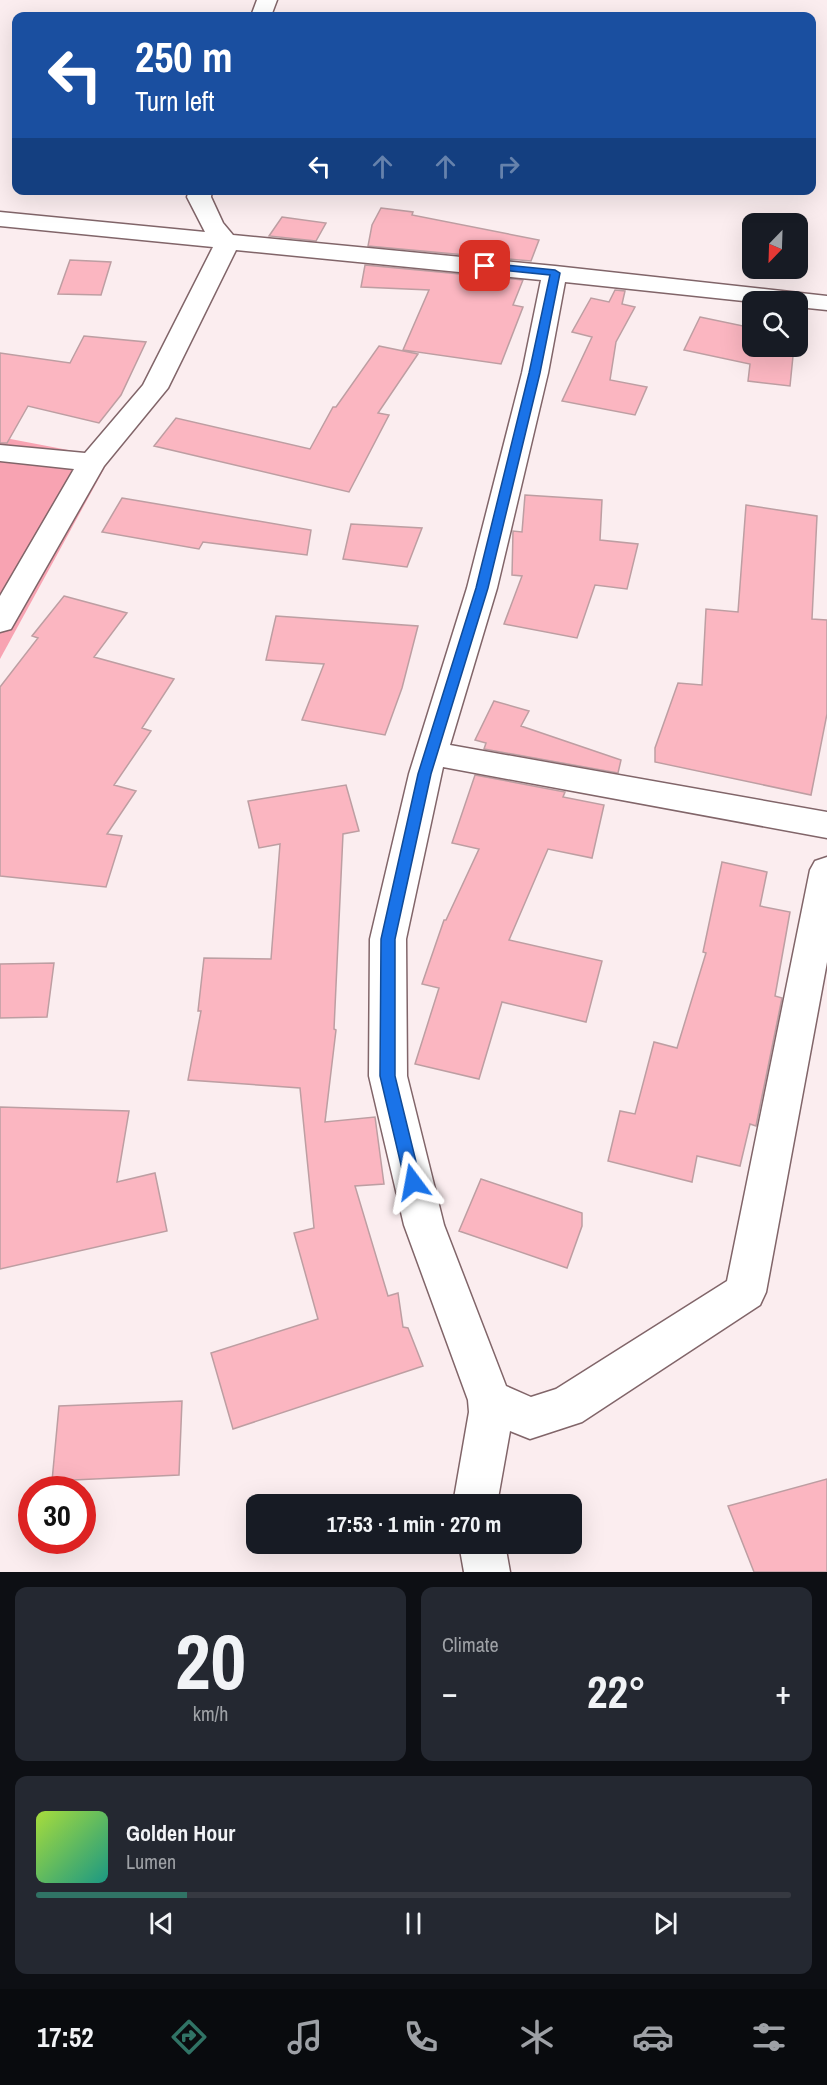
<!DOCTYPE html>
<meta charset="utf-8">
<style>
:root{--surface:#171b24;--page:#242831;--text:#f1f3f6;--muted:#9ea1a6;--line:#363941;--accent:#307365}
body{margin:0;font-family:"Archivo Narrow",sans-serif;background:var(--page);color:var(--text);height:100vh;display:flex;flex-direction:column;font-size:22px;white-space:nowrap}
*{box-sizing:border-box;margin:0}
p{font-size:20px;color:var(--muted)}
.icon{flex:none;width:33px;height:33px;fill:none;stroke:currentColor;stroke-width:2;stroke-linecap:round;stroke-linejoin:round}
.map{position:relative;height:1572px;overflow:hidden}
.sheet{display:flex;flex-direction:column;gap:15px;padding:15px;background:#0d0f14;flex:1}
.sheet>*{flex:none}
.hud{position:absolute;left:12px;top:12px;width:804px;height:183px;border-radius:12px;box-shadow:0 6px 24px #0002;background:#1a4fa0;color:#fff;overflow:hidden}
.needle{width:39px;rotate:203deg}
.controls{position:absolute;left:742px;top:213px;display:grid;gap:12px}
.controls a{display:grid;place-items:center;width:66px;height:66px;border-radius:12px;background:var(--surface);box-shadow:0 6px 24px #0002;font-size:30px}
.speed{position:absolute;left:18px;top:1476px;display:flex;gap:12px;font-size:30px;font-weight:700;text-align:center}
.speed>*{display:grid;place-content:center;width:78px;height:78px;border-radius:50%;background:var(--surface);box-shadow:0 6px 24px #0002;line-height:1}
.speed .limit{border:9px solid #d22;background:#fff;color:#111}
.pin{position:absolute;display:grid;place-items:center;width:51px;height:51px;color:#fff;margin:-26px;border-radius:12px;box-shadow:0 3px 9px #0006}
.me{position:absolute;width:66px;margin:-33px;rotate:347deg;stroke-linejoin:round;filter:drop-shadow(0 0 4px #0008)}
.turn{display:flex;align-items:center;gap:21px;height:126px;padding:0 24px;font-size:27px}
.turn .icon{width:78px;height:78px;stroke-width:2.5}
.turn b{display:block;font-size:42px;line-height:51px}
.lanes{display:flex;align-items:center;height:57px;padding:0 24px;background:#0003;justify-content:center;gap:30px;direction:ltr}
.lanes .off{opacity:.35}
.big{font-size:45px;font-weight:800;line-height:1.1}
.sheet .card{flex:1;display:flex;flex-direction:column;justify-content:center;gap:9px;min-width:0;padding:0 21px;border-radius:12px;background:var(--page)}
.sheet .dial{align-items:center;gap:0}
.dial b{font-size:78px;line-height:1}
.song{display:flex;align-items:center;gap:18px}
.cover{width:72px;height:72px;border-radius:9px;background:linear-gradient(135deg,hsl(80 70% 55%),hsl(170 70% 35%))}
.played{height:6px;border-radius:3px;background:linear-gradient(90deg,var(--accent) 20%,var(--line) 20%)}
.keys{display:flex;justify-content:space-around;direction:ltr}
.heat{display:flex;justify-content:space-between;align-items:center;font-size:33px;direction:ltr}
.sheet .tiles{flex:1;display:grid;gap:15px;grid-template-columns:1fr 1fr}
.card:last-child{grid-column:span 2}
.trip{position:absolute;left:246px;top:1494px;width:336px;height:60px;border-radius:12px;background:var(--surface);box-shadow:0 6px 24px #0002;font-weight:800;line-height:60px;text-align:center}
.tabs{display:flex;height:96px;justify-content:space-around;align-items:center;background:#090b0e;color:var(--muted)}
.tabs .icon{width:42px;height:42px}
.tabs .active{color:var(--accent)}
.tabs b{font-size:27px;color:var(--text)}
.map>svg:first-child{display:block}
.forest{fill:#f8a3b2}
.building{fill:#fbb6c1;stroke:#bd9ea2;stroke-width:1.5}
.lines{fill:none;stroke-linecap:round;stroke-linejoin:round}
.minor-casing{stroke:#816569;stroke-width:3}
.minor{fill:#fff;fill-rule:evenodd}
.route{fill:#1a73e8;stroke:#114b97;stroke-width:1.5}
</style>
<div class="map">
<svg width="827" height="1572" viewBox="0 0 827 1572">
<rect width="100%" height="100%" fill="#fbedef"/>
<path class="forest" d="M0,437l110,21 -110,201z"/>
<path class="building" d="M381,208l32,4 -1,3 127,25 -8,21 -163,-15 4,-21z
M282,217l44,6 -10,18 -47,-5z
M70,260l41,2 -10,33 -43,-1z
M365,265l158,15 -10,25 10,2 -22,57 -98,-14 26,-60 -68,-3z
M615,290l10,1 -3,13 13,3 -19,35 -6,38 37,7 -12,28 -73,-14 30,-64 -20,-5 19,-34 18,4z
M700,317l53,11v18h41l-4,40 -42,-5 2,-17 -66,-14z
M84,336l62,6 -25,53 -22,28 -71,-17 -21,37h-7v-90l70,10z
M379,346l39,8 -40,59 11,2 -40,77 -195,-46 22,-28 134,31 23,-42h3z
M525,495l77,5 -2,40 38,4 -11,45 -32,-4 -18,53 -73,-14 18,-48 -10,-1 1,-44 9,1z
M122,498l189,32 -4,25 -104,-13 -4,7 -97,-17z
M746,505l71,11 -5,103 15,1v94l-16,81 -156,-33v-14l23,-65 24,2 4,-76 32,3z
M351,524l71,4 -15,39 -64,-8z
M64,596l63,17 -33,44 80,22 -32,49 9,3 -37,54 22,6 -29,43 15,2 -16,51 -106,-11v-189l38,-49 -6,-2z
M276,616l142,10 -16,62 -17,47 -83,-15 22,-56 -58,-4z
M494,701l35,10 -8,15 100,34 -3,13 -134,-24 2,-6 -11,-3z
M475,775l90,17 -2,5 41,8 -12,53 -44,-9 -39,91 93,21 -16,61 -84,-20 -23,77 -64,-15 24,-76 -17,-4 22,-64h2l33,-71 -27,-6z
M346,785l13,46 -16,3 -9,195 2,1 -11,92 50,-5 9,67 -29,2 33,110 10,-3 5,34 5,1 15,38 -190,63 -22,-76 107,-34 -24,-86 20,-5 -14,-140 -112,-8 13,-69h-3l6,-53 67,1 9,-115 -21,4 -11,-47z
M722,862l45,10 -7,34 30,6 -15,84 7,2 -26,128 -6,-2 -10,42 -43,-10 -5,26 -84,-21 12,-50 15,3 19,-72 23,6 29,-95 -3,-1z
M54,963l-7,54 -47,1v-54z
M0,1107l129,4 -12,71 38,-9 12,58 -167,38z
M481,1179l101,34v13l-15,42 -108,-37z
M182,1401l-3,74 -127,6 7,-75z
M827,1479v93h-73l-26,-66z"/>
<g class="lines">
<g class="minor-casing">
<path id="minor" d="M257,0h20l-6,16h-20z
M189,190h23l-1,7 12,26 10,12 322,31 272,30v14l-29,-3v-5h-45l-188,-20 -17,91 -51,215 -47,157 377,67v26l-384,-71 -37,172 1,137 37,149 62,161 25,11 25,-8 171,-108 83,-411 5,-9 12,-4v105l-61,330 -6,13 -178,117 -52,17 -20,-8 -13,73h-44l16,-92 -1,-12 -64,-175 -35,-149 1,-137 39,-165 58,-186 55,-215 19,-93 -305,-30 -68,138 -64,78 -93,163 -11,3v-36l74,-127 -74,-8v-16l85,8 58,-68 70,-138 -213,-21v-14l205,20 -18,-35z
M459,1544h46l5,28h-46z"/>
</g>
<use href="#minor" class="minor"/>
</g>
<path class="route" d="M485,263l70,7 5,3 -20,100 -52,215 -57,186 -36,165v137l26,106 -2,5 -6,2 -6,-2 -2,-5 -25,-106 1,-137 37,-165 58,-186 53,-215 21,-98 -69,-7 -1,-2z"/>
</svg>
<div class="controls">
<a><svg class="needle" viewBox="-14 -14 28 28"><path d="M0-13l5 13h-10z" fill="#e53935"/><path d="M0 13l5-13h-10z" fill="#9ea1a6"/></svg></a>
<a><svg class="icon" aria-label="search" viewBox="0 0 24 24"><circle cx="10" cy="10" r="6"/><path d="M15 15l6 6"/></svg></a>
</div>
<div class="speed"><div class="limit">30</div></div>
<div class="pin" style="left:485px;top:266px;background:#d93025"><svg class="icon" aria-label="arrive" viewBox="0 0 24 24"><path d="M6 21V4h12l-3 4 3 4H6"/></svg></div>
<svg class="me" style="left:413px;top:1182px" viewBox="-20 -20 40 40"><path d="M0-17L14 15 0 8-14 15z" fill="#1a73e8" stroke="#fff" stroke-width="4"/></svg>
<div class="trip">17:53 · 1 min · 270 m</div>
<div class="hud">
<div class="turn"><svg class="icon" aria-label="left" viewBox="0 0 24 24"><path d="M17 20v-9H6M10 6l-5 5 5 5"/></svg><div><b>250 m</b>Turn left</div></div>
<div class="lanes"><svg class="icon" aria-label="left" viewBox="0 0 24 24"><path d="M17 20v-9H6M10 6l-5 5 5 5"/></svg><svg class="icon off" aria-label="ahead" viewBox="0 0 24 24"><path d="M12 20V5M6 11l6-6 6 6"/></svg><svg class="icon off" aria-label="ahead" viewBox="0 0 24 24"><path d="M12 20V5M6 11l6-6 6 6"/></svg><svg class="icon off" aria-label="right" viewBox="0 0 24 24"><path d="M7 20v-9h11M14 6l5 5-5 5"/></svg></div>
</div>
</div>
<section class="sheet">
<div class="tiles">
<div class="card dial"><b>20</b><p>km/h</p></div>
<div class="card"><p>Climate</p>
<div class="heat"><a>−</a><b class="big">22°</b><a>+</a></div>
</div>
<div class="card">
<div class="song"><i class="cover"></i><div><b>Golden Hour</b><p>Lumen</p></div></div>
<div class="played"></div>
<div class="keys"><svg class="icon" aria-label="previous" viewBox="0 0 24 24"><path d="M18 5L8 12l10 7zM5 5v14"/></svg><svg class="icon" aria-label="pause" viewBox="0 0 24 24"><path d="M8 5v14M16 5v14"/></svg><svg class="icon" aria-label="next" viewBox="0 0 24 24"><path d="M6 5l10 7-10 7zM19 5v14"/></svg></div>
</div>
</div>
</section>
<nav class="tabs">
<b>17:52</b>
<svg class="icon active" aria-label="directions" viewBox="0 0 24 24"><path d="M12 3l9 9-9 9-9-9zM9 14v-3h6M13 9l2 2-2 2"/></svg>
<svg class="icon" aria-label="music" viewBox="0 0 24 24"><path d="M9 18V5l10-2v13"/><circle cx="6" cy="18" r="3"/><circle cx="16" cy="16" r="3"/></svg>
<svg class="icon" aria-label="phone" viewBox="0 0 24 24"><path d="M5 4h4l2 5-3 2q2 4 5 5l2-3 5 2v4C11 20 4 13 5 4z"/></svg>
<svg class="icon" aria-label="climate" viewBox="0 0 24 24"><path d="M12 3v18M4 7l16 10M4 17L20 7"/></svg>
<svg class="icon" aria-label="car" viewBox="0 0 24 24"><path d="M5 17H2v-5l4-1 3-4h7l3 4 3 1v5h-3M9 17h6M6 11h13"/><circle cx="7" cy="17" r="2"/><circle cx="17" cy="17" r="2"/></svg>
<svg class="icon" aria-label="filters" viewBox="0 0 24 24"><path d="M4 7h16M4 17h16"/><circle cx="9" cy="7" r="2"/><circle cx="15" cy="17" r="2"/></svg>
</nav>
